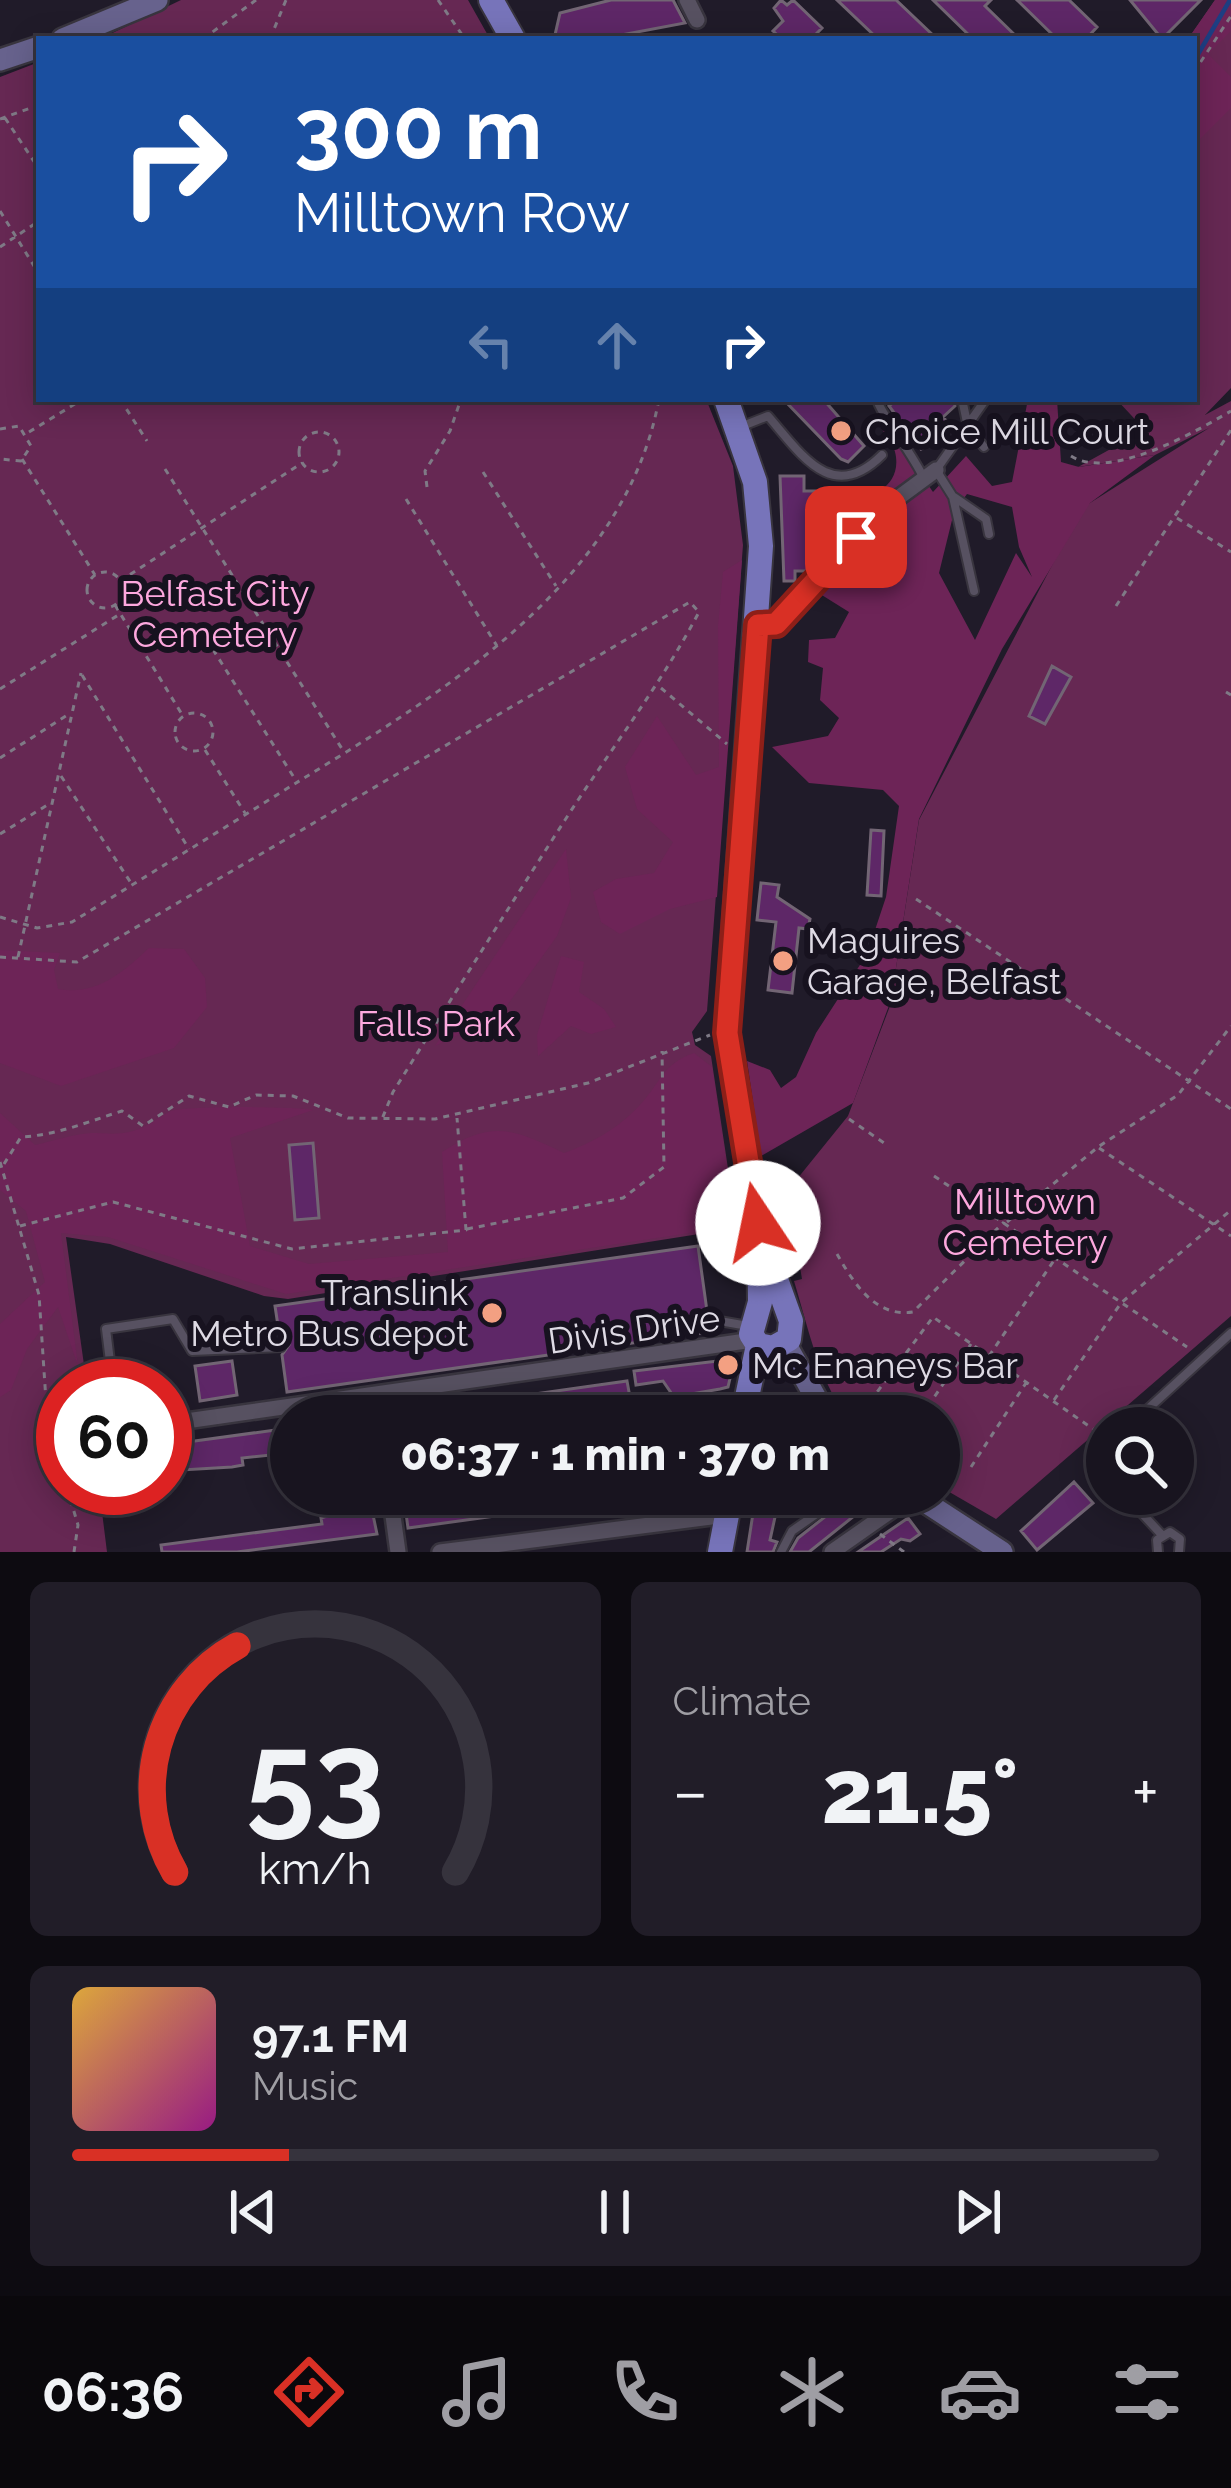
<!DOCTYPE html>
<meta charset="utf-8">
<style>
:root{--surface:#18141f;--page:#211d28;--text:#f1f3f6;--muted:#9f9ea4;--line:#36333d;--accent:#d93025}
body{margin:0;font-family:Raleway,sans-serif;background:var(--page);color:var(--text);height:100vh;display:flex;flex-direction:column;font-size:45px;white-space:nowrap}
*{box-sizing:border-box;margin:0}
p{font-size:39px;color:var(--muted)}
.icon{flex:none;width:66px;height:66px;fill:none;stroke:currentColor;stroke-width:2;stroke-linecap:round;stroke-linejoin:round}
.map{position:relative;height:1552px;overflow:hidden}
.sheet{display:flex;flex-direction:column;gap:30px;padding:30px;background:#0d0b11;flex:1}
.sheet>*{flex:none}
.guide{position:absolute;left:36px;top:36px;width:1161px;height:366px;border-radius:0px;box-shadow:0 6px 30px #0003,0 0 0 3px var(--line);background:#1a4fa0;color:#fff;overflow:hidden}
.buttons{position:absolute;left:1086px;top:1407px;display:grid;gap:24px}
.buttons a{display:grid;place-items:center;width:108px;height:108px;border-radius:50%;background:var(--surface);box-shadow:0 6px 30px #0003,0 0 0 3px var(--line);font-size:60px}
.speed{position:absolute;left:36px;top:1359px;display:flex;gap:24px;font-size:60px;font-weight:700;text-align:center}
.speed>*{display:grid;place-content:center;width:156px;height:156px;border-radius:50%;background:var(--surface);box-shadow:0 6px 30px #0003,0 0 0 3px var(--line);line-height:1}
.speed .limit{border:18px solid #d22;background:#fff;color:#111}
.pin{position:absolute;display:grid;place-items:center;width:102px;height:102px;color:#fff;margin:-51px;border-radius:24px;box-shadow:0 6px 18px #0006}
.me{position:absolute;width:132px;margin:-66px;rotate:349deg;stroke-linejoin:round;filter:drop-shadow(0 0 9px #0008)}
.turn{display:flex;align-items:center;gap:42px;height:252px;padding:0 60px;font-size:54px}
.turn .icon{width:156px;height:156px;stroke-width:2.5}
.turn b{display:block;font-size:84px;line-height:102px}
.lanes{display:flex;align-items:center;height:114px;padding:0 60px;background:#0003;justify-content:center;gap:60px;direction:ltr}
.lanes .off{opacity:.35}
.big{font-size:90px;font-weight:800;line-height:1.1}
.sheet .tile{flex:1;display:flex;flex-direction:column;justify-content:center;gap:18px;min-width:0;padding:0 42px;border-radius:18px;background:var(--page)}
.sheet .dial{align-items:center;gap:0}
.dial svg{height:312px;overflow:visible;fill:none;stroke:var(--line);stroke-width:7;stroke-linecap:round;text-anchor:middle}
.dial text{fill:var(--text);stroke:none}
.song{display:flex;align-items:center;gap:36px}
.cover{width:144px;height:144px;border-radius:18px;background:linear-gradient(135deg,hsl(40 70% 55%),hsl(310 70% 35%))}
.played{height:12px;border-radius:6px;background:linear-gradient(90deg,var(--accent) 20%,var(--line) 20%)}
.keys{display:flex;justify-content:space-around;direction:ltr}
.heat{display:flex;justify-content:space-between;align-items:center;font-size:66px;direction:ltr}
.sheet .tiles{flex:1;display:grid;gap:30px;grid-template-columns:1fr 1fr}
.tile:last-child{grid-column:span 2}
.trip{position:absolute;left:270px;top:1395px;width:690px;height:120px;border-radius:60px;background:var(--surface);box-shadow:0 6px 30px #0003,0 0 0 3px var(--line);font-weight:800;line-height:120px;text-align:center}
.tabs{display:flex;height:192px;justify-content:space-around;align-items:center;background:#0a080c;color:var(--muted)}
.tabs .icon{width:84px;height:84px}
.tabs .current{color:var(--accent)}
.tabs b{font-size:54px;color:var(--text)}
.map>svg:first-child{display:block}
.green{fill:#662853}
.forest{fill:#6d2457;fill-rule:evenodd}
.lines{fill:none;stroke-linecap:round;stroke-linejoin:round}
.stream{stroke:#1d3e82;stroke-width:4.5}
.building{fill:#5e2767;stroke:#726574;stroke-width:3}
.lane-casing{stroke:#39353f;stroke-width:12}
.street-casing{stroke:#39353f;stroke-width:20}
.secondary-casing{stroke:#39353f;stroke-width:26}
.primary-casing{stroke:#39353f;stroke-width:28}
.path{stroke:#7f7a86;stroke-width:3;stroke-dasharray:6 6;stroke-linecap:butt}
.lane{stroke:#575161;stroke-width:8}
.street{stroke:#575161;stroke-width:15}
.secondary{stroke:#67628d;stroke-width:21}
.primary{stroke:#7774ba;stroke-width:24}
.route-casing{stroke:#8d1f18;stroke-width:30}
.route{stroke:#d93025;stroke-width:21}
.poi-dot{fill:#f3a082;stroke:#17121f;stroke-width:4.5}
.labels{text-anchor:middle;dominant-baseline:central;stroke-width:12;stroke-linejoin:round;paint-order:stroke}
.poi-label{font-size:36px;fill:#dedae4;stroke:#17121f;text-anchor:start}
.park-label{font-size:36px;fill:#fda8de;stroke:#17121f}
.street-label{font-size:36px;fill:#dedae4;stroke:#17121f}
</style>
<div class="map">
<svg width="1231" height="1552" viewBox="0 0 1231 1552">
<rect width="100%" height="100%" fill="#201b29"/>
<path class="green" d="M181,0h287l22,39h-390z
M1215,0h16v388l-26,27 26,-14v915l-235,203 -57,-33v-70h-93c-28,-39 -38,-89 -52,-135l8,-2 -3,-18 -9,-6 -14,-50 72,-89 42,-110 29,-186 163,-312 127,-80 -54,27 -77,12 67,-37 -29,-31h78v-360h-6z
M39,62v337h667l27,67 10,79 -36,466 -15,21 3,13 16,11 26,172 -449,71 -24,-3 -154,-52 -44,-7 21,149h-24v102h36l8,64h-107v-1475z"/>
<path class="forest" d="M1215,0h16v31l-23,23 23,23v31l-37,37v-106h-6z
M1028,399h29l4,63 18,5 76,-12 -65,48 -88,146 -83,170 -28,181 -38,103 -92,53 -14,-95 23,9 11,18 15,-11 20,-44 51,-79 19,-57 13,-91 -16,-16 -74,-7 -37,-36 56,-11 11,-18 -19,-18 3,-32 -15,-6 1,-22 26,-2 14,-26 -32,-20c0,-28 14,-57 33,-79 16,-18 50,-23 46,-56 -1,-15 -16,-29 -25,-41l20,15 42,61 33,-36 26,30 20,-4zM967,494l45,13 7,40 13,30 -16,-24 -41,87 -36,-67 15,-61z
M742,560l-25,337 -47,12 -50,25 -19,-12 -8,-30 23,-13 38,-6 19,-31 -36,-33 -12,-42 32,-51 39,59 23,-8 -1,-141 5,-54z
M566,849l5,49 -14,38 -57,79 -65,31z
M149,948l35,1 21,29 2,29 -33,41 -113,38 -61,-23v-113l60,3 -6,17 4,19c37,7 65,-16 91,-41z
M561,956l23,6 -5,30 25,17 12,18 -25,7 -20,-8 -33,30 -1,-21z
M694,1053l18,14 24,159 -450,68 -178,-57 -47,-4 17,133 -20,-59 -31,42 -16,41 -11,7v-73l45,-42 -19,-71 -26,-21v-77l35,32c18,-4 38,-11 56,-12 13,0 25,2 38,-1 18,-4 26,-13 42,-21 12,-5 126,-5 142,-1l-83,28 20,108 59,18 139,-12 -6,-100c50,-33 72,-23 122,1 30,-11 53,-24 75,-47 21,-22 24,-43 55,-53z"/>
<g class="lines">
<path class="stream" d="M1194,61l36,-61"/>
</g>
<path class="building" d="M611,0h62l12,23 -85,16 -45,-4 5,-22z
M781,0l6,5 6,-5 29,28 -11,11h-29l-9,-8 10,-10 -9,-13z
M837,0h59l41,39h-59z
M933,0h58l-6,6 34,33h-46z
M1017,0h52l28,27 -11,12h-29z
M1130,0h71l-39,39z
M783,399h40l41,47 -16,16 -7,-3z
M897,399h57l1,7 -12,11 7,8 -11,9 4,4 -22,11 -32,-43z
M780,476h24v15h11v6h27v14l-24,5 1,30 -11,5v20h-13v10h-11z
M1052,666l19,11 -26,47 -16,-8z
M871,830l13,1 -3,65 -14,-1z
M761,883l18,2 -2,12 33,22 -2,10 -9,-1 -7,65 -24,-3 8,-68 -19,-2z
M313,1143l6,75 -24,2 -6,-75z
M698,1246l9,65 -7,10 10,11 -423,60 -5,-37 7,-10 -9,-6 -5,-33z
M726,1360l7,2 -2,12 -3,13 -8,2 -46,8 -11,-16 -27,4 -2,-14z
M232,1361l5,34 -37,6 -5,-35z
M627,1381l4,22 -12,3 -69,9 -28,1 -1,-6 -92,6 -1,-7z
M290,1428l1,25 -49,5 1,7 -11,2 -67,4v-26z
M1074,1482l19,21 -56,47 -16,-19z
M487,1494h126v6l-205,28 -3,-22 45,-11 1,11h12l25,-4z
M756,1494h24l-10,46 7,2 -4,10h-26z
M854,1494h8l7,10 -60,48h-19l8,-14z
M372,1510l5,24 -140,18h-75l-1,-7 161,-21 -1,-6 12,-4z
M908,1518l12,16 -10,7 -9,-2 -20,13h-23z"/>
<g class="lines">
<g class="lane-casing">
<path id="lane" d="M877,399c1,11 37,57 46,78
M962,399l6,28 16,20
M740,427l28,-11c33,38 64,89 114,39
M954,497l32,22 3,15
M974,591l-21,-94 -17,-27 50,-71
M708,1319l40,7
M113,1386l-7,-57 67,-10 19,32 89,-4
M1127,1428l104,-95
M1107,1450v19
M1124,1494l37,40
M781,1552l11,-21 53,-37
M1158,1552l-1,-12 13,-8 10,7 -1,13"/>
</g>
<g class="street-casing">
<path id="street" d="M687,0l10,20
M758,625l18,-1 107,-115 53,-39
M376,1395l3,21
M165,1424l588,-84
M390,1494l8,58
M440,1552l287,-37
M832,1552l67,-47 6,-11"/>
</g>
<g class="secondary-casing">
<path id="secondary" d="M63,39l94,-39
M0,60l39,-13
M785,1343l41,73
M913,1494l89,58"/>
</g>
<g class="primary-casing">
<path id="primary" d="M491,0l22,39
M726,399l29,83 6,64 -34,487 32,199 1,70 -9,32 7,11 15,3 16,-9 2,-18 -32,-89
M743,1416l15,-71
M720,1552l11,-58"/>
</g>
<path class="path" d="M438,0l27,39
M203,39l53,-39
M270,39l16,-39
M1194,72l37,-56
M5,118l34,51
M0,119l39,-14
M0,211l39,63
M0,247l39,-26
M120,399l27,42
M1131,426l25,26
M0,429l19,-3 12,20 -10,15 -21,-2
M29,432l54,-33
M299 452a20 20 0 1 1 40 0a20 20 0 1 1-40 0Z
M1071,456c39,25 124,-24 160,-45
M22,459l73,116
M165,469l179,283
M483,472l73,114
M427,487l-2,-16 25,-40 11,-32
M406,499l91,147
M1177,518l54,34
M87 590a18 18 0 1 1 36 0a18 18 0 1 1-36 0Z
M120,581l182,-118
M115,605l68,111
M1116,606l115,-176
M200,629l95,150
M82,675l107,174
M661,688l66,56
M0,689l120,-75
M1226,692l5,3
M175 732a19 19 0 1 1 38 0a19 19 0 1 1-38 0Z
M205,750l40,63
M0,758l69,-44
M61,776l70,107
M0,834l49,-30
M916,899l315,210
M0,917l37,11 35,-6c73,-45 146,-90 219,-136 147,-90 334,-202 368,-387
M0,957l77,5 613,-360 9,10c-39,74 -89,138 -134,208 -58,90 -115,181 -172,272l-11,27
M18,957l63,-284
M849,1119l38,26
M1099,1148l132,88
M0,1162l39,133 8,121 16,62
M4,1164l17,-27c36,-2 66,-15 101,-26l21,15 46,-30 40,11 27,-12 37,1 55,22 87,1 153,-36 122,-48
M934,1176l253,171
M1007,1222l91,-75 80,-52 53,-69
M20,1226l93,-24 179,47 174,-19 -9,-112
M467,1229l156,-31 41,-31 -2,-116
M837,1254c16,28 38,64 76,58l91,-90
M989,1356l66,-97
M1054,1400l67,-97 110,-93
M863,1411l70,-94 160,112
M921,1416l50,-72
M971,1467l55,-84
M67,1488l11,37 -4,27
M880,1534l24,18"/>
<use href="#lane" class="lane"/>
<use href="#street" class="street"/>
<use href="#secondary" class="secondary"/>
<use href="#primary" class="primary"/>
</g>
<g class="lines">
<g class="route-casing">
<path id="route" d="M758,1223l-31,-190 31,-408 18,-1 80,-87"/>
</g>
<use href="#route" class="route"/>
</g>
<g class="poi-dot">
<circle cx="841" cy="431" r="12"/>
<circle cx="783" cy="961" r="12"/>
<circle cx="492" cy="1313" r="12"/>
<circle cx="728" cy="1365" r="12"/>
</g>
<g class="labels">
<g class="poi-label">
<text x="865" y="431">Choice Mill Court</text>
<text x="807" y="940">Maguires<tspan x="807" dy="41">Garage, Belfast</tspan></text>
<text x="468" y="1292" text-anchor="end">Translink<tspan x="468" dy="41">Metro Bus depot</tspan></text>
<text x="752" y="1365">Mc Enaneys Bar</text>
</g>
<g class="park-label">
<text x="215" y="593">Belfast City<tspan x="215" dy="41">Cemetery</tspan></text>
<text x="436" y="1023">Falls Park</text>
<text x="1025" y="1201">Milltown<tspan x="1025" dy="41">Cemetery</tspan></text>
</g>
<g class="street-label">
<text transform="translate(634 1329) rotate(-8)">Divis Drive</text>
</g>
</g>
</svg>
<div class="buttons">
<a><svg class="icon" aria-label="search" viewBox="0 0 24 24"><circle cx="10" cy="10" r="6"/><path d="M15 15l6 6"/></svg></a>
</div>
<div class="speed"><div class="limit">60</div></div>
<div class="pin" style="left:856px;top:537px;background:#d93025"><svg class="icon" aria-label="arrive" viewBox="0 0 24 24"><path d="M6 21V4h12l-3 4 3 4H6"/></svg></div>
<svg class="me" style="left:758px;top:1223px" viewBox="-20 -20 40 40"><circle r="19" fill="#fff"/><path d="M0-13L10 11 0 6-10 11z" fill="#d93025"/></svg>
<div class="trip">06:37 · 1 min · 370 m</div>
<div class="guide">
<div class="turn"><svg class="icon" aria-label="right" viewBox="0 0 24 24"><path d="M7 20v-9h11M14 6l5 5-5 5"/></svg><div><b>300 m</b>Milltown Row</div></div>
<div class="lanes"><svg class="icon off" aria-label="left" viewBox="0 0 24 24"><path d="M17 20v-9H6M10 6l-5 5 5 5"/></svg><svg class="icon off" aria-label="ahead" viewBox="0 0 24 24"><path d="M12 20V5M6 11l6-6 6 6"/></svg><svg class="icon" aria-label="right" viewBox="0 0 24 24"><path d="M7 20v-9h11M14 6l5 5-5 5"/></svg></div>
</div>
</div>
<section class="sheet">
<div class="tiles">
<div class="tile dial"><svg viewBox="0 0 100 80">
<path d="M14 69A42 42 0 1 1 86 69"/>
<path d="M14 69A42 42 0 0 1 30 11" stroke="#d93025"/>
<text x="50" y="56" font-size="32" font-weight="700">53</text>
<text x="50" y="72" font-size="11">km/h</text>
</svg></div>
<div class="tile"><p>Climate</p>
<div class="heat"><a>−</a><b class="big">21.5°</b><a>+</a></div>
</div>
<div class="tile">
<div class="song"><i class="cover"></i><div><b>97.1 FM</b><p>Music</p></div></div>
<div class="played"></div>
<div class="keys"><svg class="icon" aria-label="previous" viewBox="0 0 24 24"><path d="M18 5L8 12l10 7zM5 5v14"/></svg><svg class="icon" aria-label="pause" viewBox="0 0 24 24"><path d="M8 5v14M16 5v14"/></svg><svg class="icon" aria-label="next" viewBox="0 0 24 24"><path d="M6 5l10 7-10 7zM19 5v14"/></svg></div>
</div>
</div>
</section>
<nav class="tabs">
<b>06:36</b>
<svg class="icon current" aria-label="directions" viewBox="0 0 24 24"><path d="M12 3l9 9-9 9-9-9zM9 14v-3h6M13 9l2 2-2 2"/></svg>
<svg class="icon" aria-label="music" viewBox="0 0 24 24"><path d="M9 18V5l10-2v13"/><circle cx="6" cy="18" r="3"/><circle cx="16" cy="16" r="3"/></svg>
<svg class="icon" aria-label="phone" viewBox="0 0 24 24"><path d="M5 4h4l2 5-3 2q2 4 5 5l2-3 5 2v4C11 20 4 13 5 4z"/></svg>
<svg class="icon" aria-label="climate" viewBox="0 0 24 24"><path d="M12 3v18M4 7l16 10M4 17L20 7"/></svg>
<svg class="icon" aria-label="car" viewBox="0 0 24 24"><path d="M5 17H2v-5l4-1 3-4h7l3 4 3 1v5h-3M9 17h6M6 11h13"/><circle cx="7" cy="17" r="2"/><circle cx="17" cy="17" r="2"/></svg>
<svg class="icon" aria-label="filters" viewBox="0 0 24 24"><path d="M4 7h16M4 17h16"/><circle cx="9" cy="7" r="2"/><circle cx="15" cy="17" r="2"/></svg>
</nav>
